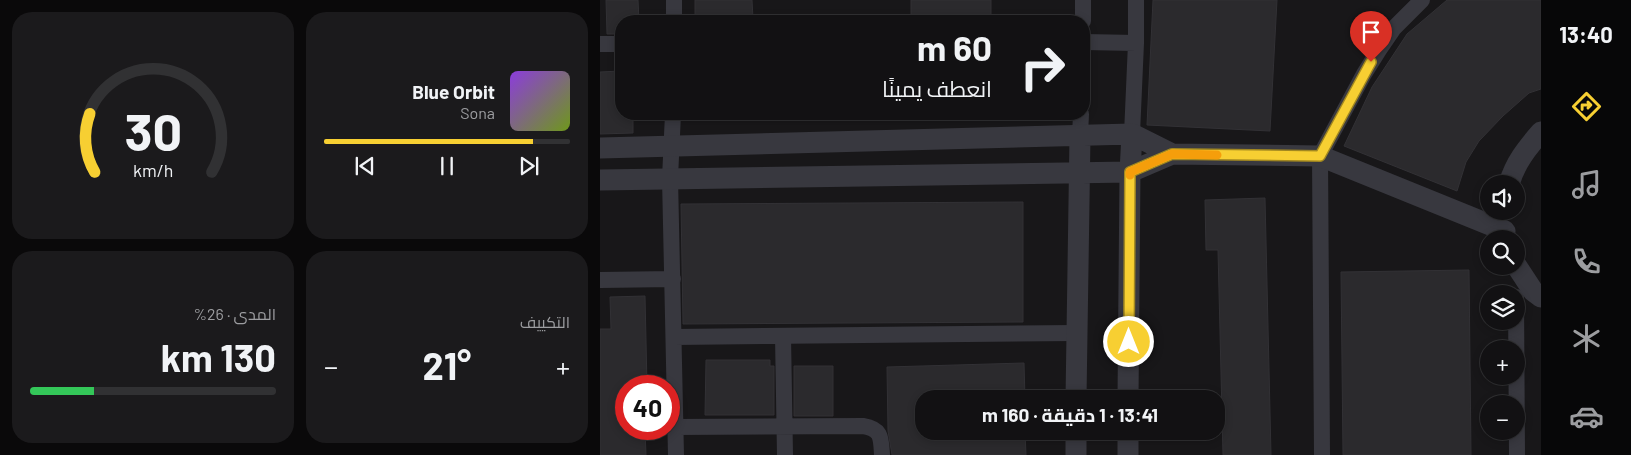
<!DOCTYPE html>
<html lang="ar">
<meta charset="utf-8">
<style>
:root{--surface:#121113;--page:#1b1a1c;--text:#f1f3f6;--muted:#9c9da0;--line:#313133;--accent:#f7cf32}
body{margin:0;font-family:Barlow,Cairo,sans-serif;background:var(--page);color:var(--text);direction:rtl;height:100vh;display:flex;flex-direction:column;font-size:19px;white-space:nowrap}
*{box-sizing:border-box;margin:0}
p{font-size:16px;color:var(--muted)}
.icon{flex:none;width:28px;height:28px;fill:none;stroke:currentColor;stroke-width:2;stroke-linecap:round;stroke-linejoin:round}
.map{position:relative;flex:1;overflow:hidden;direction:ltr}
.drawer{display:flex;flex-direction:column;gap:12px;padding:12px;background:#0a090a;width:600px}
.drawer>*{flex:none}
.guide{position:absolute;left:15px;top:15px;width:475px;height:105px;border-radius:20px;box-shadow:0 2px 8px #0003,0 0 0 1px var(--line);direction:rtl;background:#121113;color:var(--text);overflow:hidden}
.buttons{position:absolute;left:880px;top:175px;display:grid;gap:10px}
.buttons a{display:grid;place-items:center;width:45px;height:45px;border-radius:50%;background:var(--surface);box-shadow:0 2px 8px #0003,0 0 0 1px var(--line);font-size:25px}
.speed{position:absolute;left:15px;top:375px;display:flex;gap:10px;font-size:25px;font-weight:700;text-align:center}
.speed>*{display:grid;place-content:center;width:65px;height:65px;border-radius:50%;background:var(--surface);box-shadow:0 2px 8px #0003,0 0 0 1px var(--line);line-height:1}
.speed .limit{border:8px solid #d22;background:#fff;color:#111}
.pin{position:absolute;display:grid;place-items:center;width:42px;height:42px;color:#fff;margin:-51px -21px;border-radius:50% 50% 50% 0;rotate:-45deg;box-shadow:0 0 5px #0007}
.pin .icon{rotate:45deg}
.me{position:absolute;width:55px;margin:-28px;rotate:0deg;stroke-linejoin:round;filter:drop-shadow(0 0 4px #0008)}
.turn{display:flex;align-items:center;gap:18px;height:105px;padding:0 15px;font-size:22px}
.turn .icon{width:65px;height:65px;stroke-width:2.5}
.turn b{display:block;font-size:35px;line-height:42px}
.big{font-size:38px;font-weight:700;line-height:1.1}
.drawer .card{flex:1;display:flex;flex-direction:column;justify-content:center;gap:8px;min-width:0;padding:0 18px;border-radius:20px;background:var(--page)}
.drawer .dial{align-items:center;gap:0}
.dial svg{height:130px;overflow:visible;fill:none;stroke:var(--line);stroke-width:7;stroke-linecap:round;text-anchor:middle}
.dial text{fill:var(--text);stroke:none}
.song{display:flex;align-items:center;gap:15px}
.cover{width:60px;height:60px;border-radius:8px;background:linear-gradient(135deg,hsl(270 70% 55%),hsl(80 70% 35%))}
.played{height:5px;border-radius:2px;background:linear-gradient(90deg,var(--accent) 85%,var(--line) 85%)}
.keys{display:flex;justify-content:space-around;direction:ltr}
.heat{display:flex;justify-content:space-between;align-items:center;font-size:28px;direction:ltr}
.charge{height:8px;border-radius:4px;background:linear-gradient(90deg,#34c759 26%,var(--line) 0)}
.drawer .tiles{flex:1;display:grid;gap:12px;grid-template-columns:repeat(2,1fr)}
.trip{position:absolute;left:315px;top:390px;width:310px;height:50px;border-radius:20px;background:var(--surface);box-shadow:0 2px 8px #0003,0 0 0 1px var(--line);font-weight:700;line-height:50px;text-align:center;direction:rtl}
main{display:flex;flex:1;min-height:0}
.menu{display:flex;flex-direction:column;width:90px;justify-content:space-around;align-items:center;background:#070708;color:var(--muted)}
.menu .icon{width:35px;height:35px}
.menu .selected{color:var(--accent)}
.menu b{font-size:22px;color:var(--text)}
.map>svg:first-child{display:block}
.building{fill:#2b2a2d;stroke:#323135}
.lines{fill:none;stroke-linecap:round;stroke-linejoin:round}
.minor{stroke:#38383f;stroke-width:16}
.tertiary{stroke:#38383f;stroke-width:21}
.route-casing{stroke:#a18720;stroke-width:12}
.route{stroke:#f7cf32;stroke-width:9}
.slow{stroke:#f59e0b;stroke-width:9}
</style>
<main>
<nav class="menu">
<b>13:40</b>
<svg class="icon selected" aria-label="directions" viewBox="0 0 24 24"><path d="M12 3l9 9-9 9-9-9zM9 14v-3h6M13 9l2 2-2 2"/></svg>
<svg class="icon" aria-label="music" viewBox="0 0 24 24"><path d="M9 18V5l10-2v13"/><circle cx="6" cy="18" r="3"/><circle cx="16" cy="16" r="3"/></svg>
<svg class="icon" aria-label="phone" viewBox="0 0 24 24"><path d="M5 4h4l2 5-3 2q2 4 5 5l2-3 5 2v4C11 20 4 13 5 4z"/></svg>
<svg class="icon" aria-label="climate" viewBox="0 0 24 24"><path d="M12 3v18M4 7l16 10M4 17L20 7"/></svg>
<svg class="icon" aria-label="car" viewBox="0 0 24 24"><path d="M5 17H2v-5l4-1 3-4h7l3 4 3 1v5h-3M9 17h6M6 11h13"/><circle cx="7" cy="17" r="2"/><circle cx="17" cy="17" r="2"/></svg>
</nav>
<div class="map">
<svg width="941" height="455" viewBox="0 0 941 455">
<rect width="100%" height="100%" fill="#181719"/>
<path class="building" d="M6,0h32l1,21h-18v13h-14z
M95,0h57l1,19 -58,1z
M311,0h80v21h-80z
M553,0h124l-7,131 -123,-6z
M847,0h94v89l-12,4 -26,23 -24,25 -13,21 -9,29 -113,-45 28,-59 35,-53z
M21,71v43h12v19l-33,1v-62z
M665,198l6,257h-48l-5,-205h-12l-1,-50z
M423,202v120l-340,2 -2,-120z
M869,270l2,185h-128l-2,-183z
M45,296l2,90h-21v43h19l1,26h-46v-126h11l-1,-32z
M106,360h64v6h4v49h-69z
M424,363l1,36h-101v32h101l1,24h-134l-4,-24 -1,-64z
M194,366h39v50h-39z"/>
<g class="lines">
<path class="minor" d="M74,0v21
M483,21v-21
M484,42l52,1
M0,44h21
M73,114l-3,64 6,277
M532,134l4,-91v-43
M480,136l1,-22
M0,280l73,-1
M916,297l1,158
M183,336l2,119
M74,337l402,-4
M75,427l188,-1c19,3 18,12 19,29
M722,455l-2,-299 44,-82 15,-24 15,-22 28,-28"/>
<path class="tertiary" d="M0,148l532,-14 40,20
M0,180l530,-8 42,-18 148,2 185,75
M909,184c6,-21 18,-36 32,-52
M916,265l17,26 8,6
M476,399l4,-263
M528,399l2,-227 2,-38
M476,455v-24
M528,455v-24"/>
</g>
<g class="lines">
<g class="route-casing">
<path id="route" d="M529,342l1,-170 42,-18 148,2 51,-94"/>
</g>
<use href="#route" class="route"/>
<path class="slow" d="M530,175v-3l42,-18 45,1"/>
</g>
</svg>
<div class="buttons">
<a><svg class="icon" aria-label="sound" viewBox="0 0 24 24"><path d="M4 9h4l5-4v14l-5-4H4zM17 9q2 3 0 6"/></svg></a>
<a><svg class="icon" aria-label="search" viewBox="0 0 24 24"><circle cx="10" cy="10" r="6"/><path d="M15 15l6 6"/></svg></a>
<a><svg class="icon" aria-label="layers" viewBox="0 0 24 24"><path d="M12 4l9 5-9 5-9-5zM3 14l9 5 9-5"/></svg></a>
<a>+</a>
<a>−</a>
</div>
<div class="speed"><div class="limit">40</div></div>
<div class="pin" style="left:771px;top:62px;background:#d93025"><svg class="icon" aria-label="arrive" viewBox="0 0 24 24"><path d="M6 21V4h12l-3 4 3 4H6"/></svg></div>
<svg class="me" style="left:529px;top:342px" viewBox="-20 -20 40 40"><circle r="17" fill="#f7cf32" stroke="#fff" stroke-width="3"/><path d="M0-11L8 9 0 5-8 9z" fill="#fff"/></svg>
<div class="trip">13:41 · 1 دقيقة · 160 m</div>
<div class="guide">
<div class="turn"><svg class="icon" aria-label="right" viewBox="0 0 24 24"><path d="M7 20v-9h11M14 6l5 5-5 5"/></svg><div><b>60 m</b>انعطف يمينًا</div></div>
</div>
</div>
<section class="drawer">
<div class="tiles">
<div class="card">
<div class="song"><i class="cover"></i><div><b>Blue Orbit</b><p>Sona</p></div></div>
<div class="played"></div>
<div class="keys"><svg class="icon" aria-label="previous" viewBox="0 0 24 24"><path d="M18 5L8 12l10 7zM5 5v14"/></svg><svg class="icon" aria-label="pause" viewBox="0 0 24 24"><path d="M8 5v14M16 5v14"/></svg><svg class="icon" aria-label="next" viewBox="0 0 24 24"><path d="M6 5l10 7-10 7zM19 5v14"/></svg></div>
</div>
<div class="card dial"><svg viewBox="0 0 100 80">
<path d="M14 69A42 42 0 1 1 86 69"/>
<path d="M14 69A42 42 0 0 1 11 33" stroke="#f7cf32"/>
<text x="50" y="56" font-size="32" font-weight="700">30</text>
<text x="50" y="72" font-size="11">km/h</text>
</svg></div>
<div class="card"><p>التكييف</p>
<div class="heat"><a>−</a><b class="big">21°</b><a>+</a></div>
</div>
<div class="card"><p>المدى · 26%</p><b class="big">130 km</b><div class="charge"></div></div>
</div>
</section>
</main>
